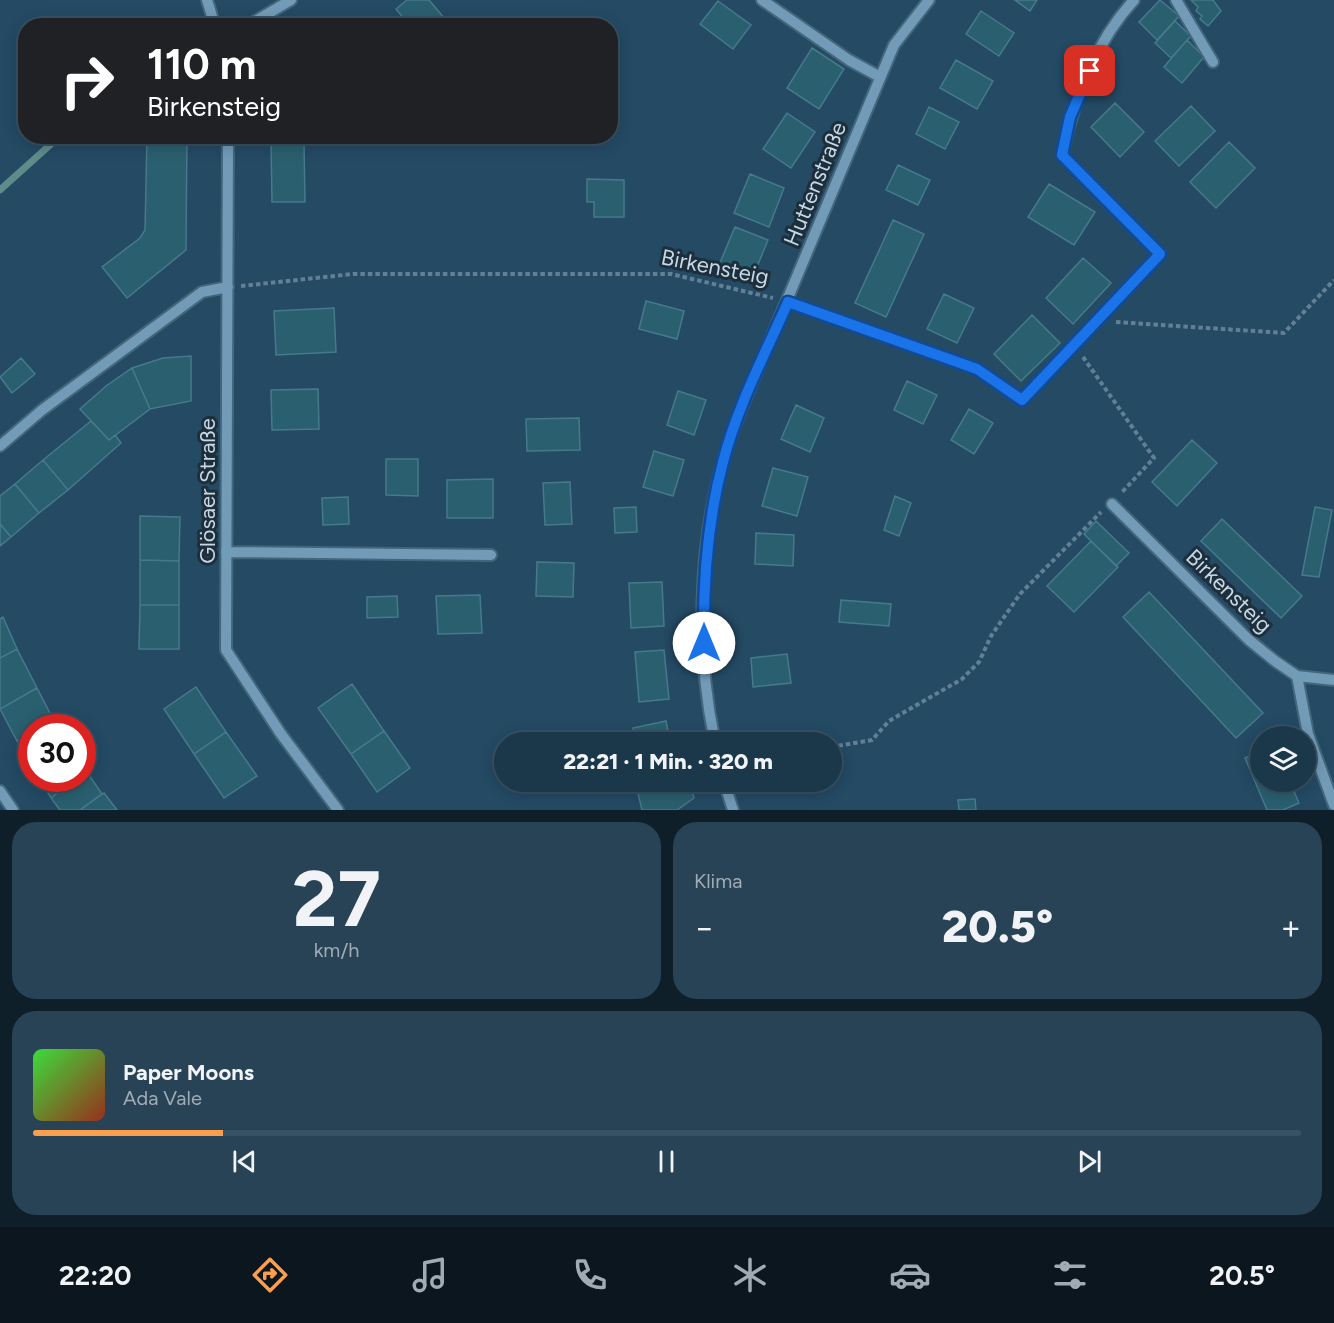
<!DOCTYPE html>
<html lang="de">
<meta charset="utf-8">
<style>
:root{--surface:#1b384b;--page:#284355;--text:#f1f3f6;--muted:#a0acb5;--line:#395263;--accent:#f99f4d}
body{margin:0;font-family:Figtree,sans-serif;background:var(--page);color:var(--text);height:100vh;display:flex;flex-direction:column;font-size:22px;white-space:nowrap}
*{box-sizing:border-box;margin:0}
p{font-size:20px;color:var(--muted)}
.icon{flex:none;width:33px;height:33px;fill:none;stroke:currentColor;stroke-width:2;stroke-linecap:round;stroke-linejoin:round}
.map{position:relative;height:810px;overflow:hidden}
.panel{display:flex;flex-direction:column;gap:12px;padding:12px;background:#0f1f29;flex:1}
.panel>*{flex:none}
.hud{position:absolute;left:18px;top:18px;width:600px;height:126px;border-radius:24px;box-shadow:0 3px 15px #0003,0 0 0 2px var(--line);background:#202124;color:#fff;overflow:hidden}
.controls{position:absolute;left:1250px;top:726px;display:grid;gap:12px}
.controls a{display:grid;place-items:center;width:66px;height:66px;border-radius:50%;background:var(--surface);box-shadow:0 3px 15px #0003,0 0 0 2px var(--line);font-size:30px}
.speed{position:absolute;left:18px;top:714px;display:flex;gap:12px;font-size:30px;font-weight:700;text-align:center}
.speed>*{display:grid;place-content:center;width:78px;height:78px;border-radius:50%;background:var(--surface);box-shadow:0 3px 15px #0003,0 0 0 2px var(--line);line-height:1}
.speed .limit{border:9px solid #d22;background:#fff;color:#111}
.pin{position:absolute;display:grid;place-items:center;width:51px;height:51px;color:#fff;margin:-26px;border-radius:12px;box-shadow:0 3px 9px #0006}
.me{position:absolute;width:66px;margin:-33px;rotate:0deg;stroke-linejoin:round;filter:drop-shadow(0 0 4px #0008)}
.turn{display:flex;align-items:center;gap:21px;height:126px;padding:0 30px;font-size:27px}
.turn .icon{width:78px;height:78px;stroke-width:2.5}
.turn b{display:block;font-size:42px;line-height:51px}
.big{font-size:45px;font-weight:800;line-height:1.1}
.panel .widget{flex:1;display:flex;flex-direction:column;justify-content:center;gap:9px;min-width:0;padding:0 21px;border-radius:24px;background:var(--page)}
.panel .dial{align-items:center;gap:0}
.dial b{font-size:78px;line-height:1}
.song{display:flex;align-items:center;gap:18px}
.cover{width:72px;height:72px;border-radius:9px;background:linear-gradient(135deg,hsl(120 70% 55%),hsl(10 70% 35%))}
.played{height:6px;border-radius:3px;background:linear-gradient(90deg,var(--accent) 15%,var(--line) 15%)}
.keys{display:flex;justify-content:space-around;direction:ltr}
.heat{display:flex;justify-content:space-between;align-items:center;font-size:33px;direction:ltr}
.panel .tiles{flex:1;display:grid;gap:12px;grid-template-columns:1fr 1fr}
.widget:last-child{grid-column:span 2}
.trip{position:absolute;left:494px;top:732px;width:348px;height:60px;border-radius:30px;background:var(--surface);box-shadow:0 3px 15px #0003,0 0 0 2px var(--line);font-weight:800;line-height:60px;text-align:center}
.dock{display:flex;height:96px;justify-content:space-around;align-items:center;background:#0b161e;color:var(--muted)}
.dock .icon{width:42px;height:42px}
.dock .current{color:var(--accent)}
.dock b{font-size:27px;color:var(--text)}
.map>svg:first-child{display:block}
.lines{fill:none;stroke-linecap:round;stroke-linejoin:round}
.stream{stroke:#5f8c8a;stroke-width:7}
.building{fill:#2a5f6f;stroke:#467a8b;stroke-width:1.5}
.minor-casing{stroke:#43667b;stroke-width:14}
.path{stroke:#618096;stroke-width:4;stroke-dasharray:4.5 3;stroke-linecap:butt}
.minor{stroke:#729bb8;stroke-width:10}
.route-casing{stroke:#114b97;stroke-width:15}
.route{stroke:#1a73e8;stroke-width:10}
.labels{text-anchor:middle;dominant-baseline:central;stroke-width:6;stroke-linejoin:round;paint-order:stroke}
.street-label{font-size:22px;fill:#c4d8e8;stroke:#1e2e3a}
</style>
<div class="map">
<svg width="1334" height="810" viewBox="0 0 1334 810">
<rect width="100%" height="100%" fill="#244a64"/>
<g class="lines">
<path class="stream" d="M0,190l60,-54"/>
</g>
<path class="building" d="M407,0h22l22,26h-41l-14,-17z
M1015,0h22l-7,11z
M1160,0l19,16 -22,24 -18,-18z
M1191,0h22l8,11 -13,15 -8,-7 2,-3 -6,-5 2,-4z
M718,1l33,24 -18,24 -33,-25z
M981,11l33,22 -15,23 -33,-22z
M1175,21l16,15 -20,22 -16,-15z
M1187,40l17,17 -22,26 -18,-16z
M812,48l32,21 -25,40 -32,-21z
M956,60l37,21 -16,28 -37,-21z
M1115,103l29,29 -24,25 -29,-30z
M1191,106l24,25 -36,35 -24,-25z
M929,107l30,15 -14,27 -29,-15z
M787,113l28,19 -24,36 -28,-19z
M147,136h40l-1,114 -59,48 -25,-31 38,-29 5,-8z
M1229,142l26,26 -39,40 -26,-26z
M304,144l1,58h-33l-1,-57z
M898,165l32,15 -12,25 -32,-15z
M750,174l34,14 -15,39 -35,-14z
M587,179l37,1v37h-30v-15h-7z
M1049,184l46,28 -21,33 -46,-28z
M893,220l31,14 -38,83 -31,-14z
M735,227l33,13 -16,39 -33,-14z
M1083,258l28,25 -38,41 -27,-26z
M944,294l30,14 -17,35 -30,-14z
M646,301l38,10 -7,28 -38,-10z
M334,308l2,44 -60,3 -2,-44z
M1032,315l28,28 -39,38 -27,-27z
M191,356v45l-41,8 -18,-41 31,-10z
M21,358l14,16 -23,19 -12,-16z
M132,368l18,41 -41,31 -29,-31 26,-23z
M907,381l30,14 -14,29 -29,-14z
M318,389l1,40 -47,1 -1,-40z
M678,391l28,9 -12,35 -27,-10z
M796,405l28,13 -14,34 -29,-13z
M969,409l24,14 -19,31 -23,-14z
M579,418l1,32 -53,1 -1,-32z
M91,421l18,19 6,-5 6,8 -53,47 -25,-30z
M1192,440l25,23 -40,43 -25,-24z
M654,451l30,9 -11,36 -30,-9z
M386,459h32v37l-32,-1z
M43,460l25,30 -29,23 -24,-29z
M773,468l35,9 -11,39 -35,-10z
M493,479v39h-46v-38z
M570,482l2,42 -27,1 -2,-42z
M15,484l24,29 -28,24 -11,-13v-28z
M895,496l16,7 -12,33 -15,-6z
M348,497l1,27 -26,1 -1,-27z
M636,507l1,25 -22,1 -1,-25z
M1315,507l17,3 -13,67 -17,-2z
M140,516l40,1 -1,44 -39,-1z
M1222,519l80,77 -21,22 -80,-77z
M1096,521l33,32 -13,13 -32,-32z
M0,524l11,13 -11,9z
M756,533l38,2 -1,31 -38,-2z
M1091,541l27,26 -44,45 -27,-26z
M140,560l39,1v44h-39z
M537,562l37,1 -1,34 -37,-1z
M662,582l2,44 -33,2 -2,-45z
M1149,592l114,121 -27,25 -113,-121z
M480,595l2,38 -44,1 -2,-38z
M397,596l1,21 -31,1v-21z
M841,600l50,4 -2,22 -50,-4z
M140,605h39v44h-40z
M3,617l14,32 -17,9v-39z
M17,649l20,39 -37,21v-51z
M664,650l5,49 -30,3 -4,-50z
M787,654l4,29 -38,4 -2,-29z
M352,684l32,47 -33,23 -33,-46z
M196,687l30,45 -32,22 -30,-45z
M37,688l16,31 -14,9h-7v4l-15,9 -17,-32z
M666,721l4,21h-35l-2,-14z
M384,731l26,37 -33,24 -26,-38z
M32,732v34l-15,-25z
M226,732l31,44 -33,22 -30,-44z
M1260,752v30h30l9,21 -16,7h-16l-22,-52z
M87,772l15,22 -22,16h-20l-9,-12 27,-20h4z
M39,778h39l-27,20z
M636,785h55l3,13 -17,12h-35z
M104,793l13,17h-37l22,-16z
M975,799l1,11h-17l-1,-10z"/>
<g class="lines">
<g class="minor-casing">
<path id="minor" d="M207,0l8,26
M762,0l87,60 31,17
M1176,0l37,62
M247,26l44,-26
M228,136l-2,514 55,84 57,76
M788,302l189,67 45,31 138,-146 -98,-99c12,-55 34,-114 72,-155
M0,446l42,-36 160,-118 26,-5
M1112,504l137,136 26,21 22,15 37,4
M226,552l265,3
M1297,676l11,58 26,71
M715,742c-19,-88 -17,-194 8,-281 5,-19 13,-38 20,-56l151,-360 35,-45
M724,782l9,28
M0,791l13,19"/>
</g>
<path class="path" d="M241,286l112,-12h318l102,24
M1116,322l168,11 50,-53
M1083,357l71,101 -32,34
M831,747l41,-7 17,-19 73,-42 17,-17 12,-26 29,-42 81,-82"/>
<use href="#minor" class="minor"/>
</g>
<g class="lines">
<g class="route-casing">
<path id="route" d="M704,643c-1,-62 3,-121 19,-181 14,-55 42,-108 65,-160l189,67 45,31 138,-146 -98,-99 8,-38 20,-46"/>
</g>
<use href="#route" class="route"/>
</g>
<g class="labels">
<g class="street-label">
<text transform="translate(815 184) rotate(-68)">Huttenstraße</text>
<text transform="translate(715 267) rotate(11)">Birkensteig</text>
<text transform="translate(207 491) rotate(-90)">Glösaer Straße</text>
<text transform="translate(1229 591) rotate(44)">Birkensteig</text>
</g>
</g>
</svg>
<div class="controls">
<a><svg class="icon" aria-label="layers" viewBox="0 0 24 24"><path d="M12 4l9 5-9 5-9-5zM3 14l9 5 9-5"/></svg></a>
</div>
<div class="speed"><div class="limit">30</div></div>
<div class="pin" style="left:1090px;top:71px;background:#d93025"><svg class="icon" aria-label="arrive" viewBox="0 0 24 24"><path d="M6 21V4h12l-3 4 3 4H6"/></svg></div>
<svg class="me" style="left:704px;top:643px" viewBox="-20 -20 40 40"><circle r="19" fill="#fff"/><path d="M0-13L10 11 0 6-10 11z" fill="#1a73e8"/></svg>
<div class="trip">22:21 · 1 Min. · 320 m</div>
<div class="hud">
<div class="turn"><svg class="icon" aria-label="right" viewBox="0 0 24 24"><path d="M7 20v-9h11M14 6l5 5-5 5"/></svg><div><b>110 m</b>Birkensteig</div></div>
</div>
</div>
<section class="panel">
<div class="tiles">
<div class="widget dial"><b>27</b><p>km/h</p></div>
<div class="widget"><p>Klima</p>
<div class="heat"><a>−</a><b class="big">20.5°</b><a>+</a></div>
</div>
<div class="widget">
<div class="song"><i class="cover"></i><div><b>Paper Moons</b><p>Ada Vale</p></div></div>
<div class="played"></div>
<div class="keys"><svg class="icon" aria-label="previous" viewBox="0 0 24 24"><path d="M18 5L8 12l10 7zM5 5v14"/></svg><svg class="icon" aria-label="pause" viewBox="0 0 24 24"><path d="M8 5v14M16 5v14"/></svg><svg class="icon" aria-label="next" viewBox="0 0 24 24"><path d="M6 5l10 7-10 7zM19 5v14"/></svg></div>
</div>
</div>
</section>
<nav class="dock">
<b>22:20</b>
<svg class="icon current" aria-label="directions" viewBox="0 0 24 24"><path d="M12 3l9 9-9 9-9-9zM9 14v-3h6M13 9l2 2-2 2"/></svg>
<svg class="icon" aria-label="music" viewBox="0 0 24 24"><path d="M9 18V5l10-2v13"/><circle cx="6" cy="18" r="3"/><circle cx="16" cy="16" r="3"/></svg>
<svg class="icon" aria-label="phone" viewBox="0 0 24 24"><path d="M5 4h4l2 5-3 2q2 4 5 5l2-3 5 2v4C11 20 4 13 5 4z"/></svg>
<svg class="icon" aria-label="climate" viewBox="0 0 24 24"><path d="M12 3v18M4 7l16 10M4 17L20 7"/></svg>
<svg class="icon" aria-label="car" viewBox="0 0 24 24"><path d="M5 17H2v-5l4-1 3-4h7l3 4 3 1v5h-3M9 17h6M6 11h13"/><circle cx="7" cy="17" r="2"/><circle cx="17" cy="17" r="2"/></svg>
<svg class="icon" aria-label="filters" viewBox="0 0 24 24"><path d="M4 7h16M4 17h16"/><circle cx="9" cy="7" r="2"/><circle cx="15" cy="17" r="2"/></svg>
<b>20.5°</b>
</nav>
